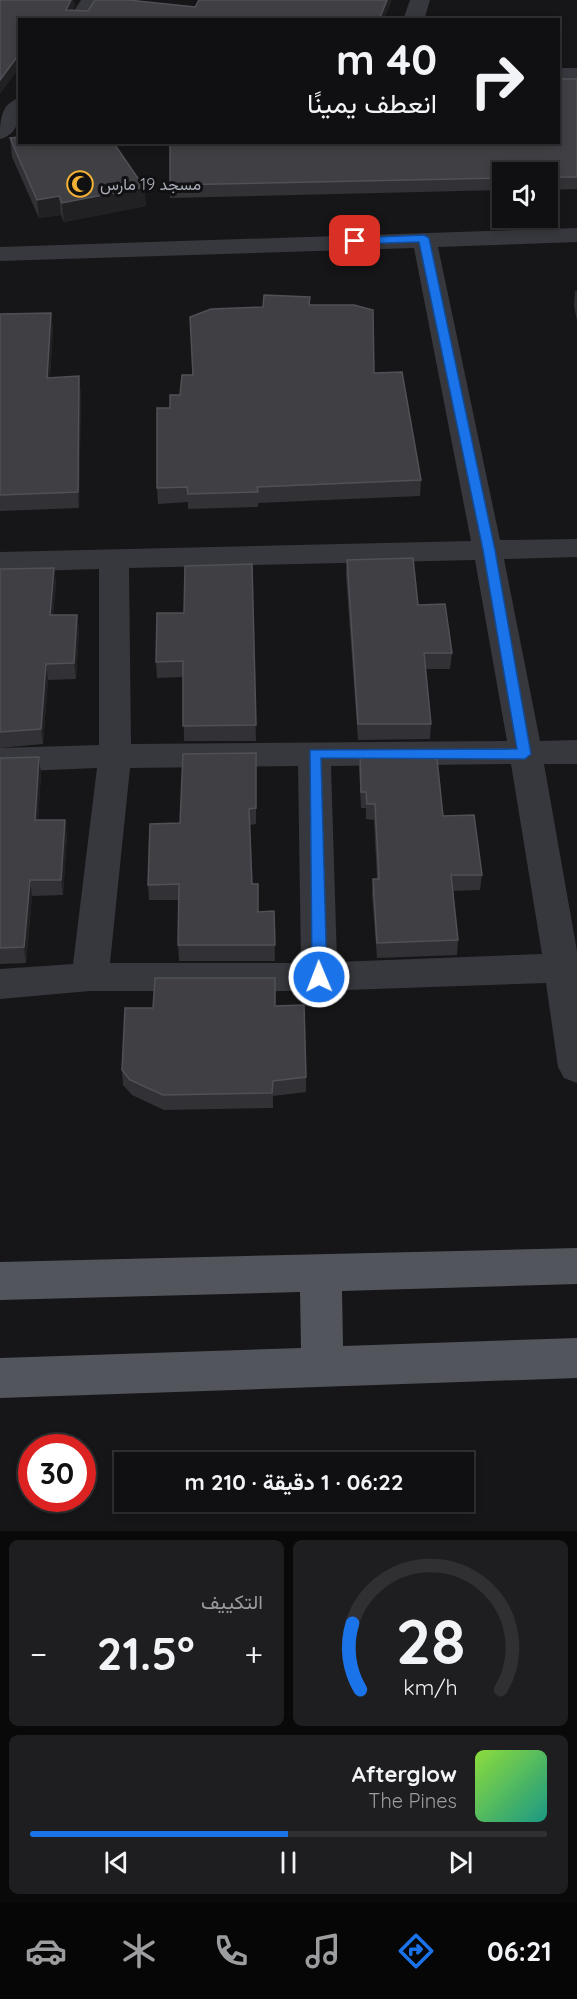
<!DOCTYPE html>
<html lang="ar">
<meta charset="utf-8">
<style>
:root{--surface:#101012;--page:#1e1e20;--text:#f1f3f6;--muted:#9c9d9f;--line:#303032;--accent:#1a73e8}
body{margin:0;font-family:Quicksand,Vazirmatn,sans-serif;background:var(--page);color:var(--text);direction:rtl;height:100vh;display:flex;flex-direction:column;font-size:22px;white-space:nowrap}
*{box-sizing:border-box;margin:0}
p{font-size:20px;color:var(--muted)}
.icon{flex:none;width:33px;height:33px;fill:none;stroke:currentColor;stroke-width:2;stroke-linecap:round;stroke-linejoin:round}
.map{position:relative;height:1531px;overflow:hidden;direction:ltr}
.drawer{display:flex;flex-direction:column;gap:9px;padding:9px;background:#09090a;flex:1}
.drawer>*{flex:none}
.guide{position:absolute;left:18px;top:18px;width:542px;height:126px;border-radius:0px;box-shadow:0 3px 9px #0003,0 0 0 2px var(--line);direction:rtl;background:#101012;color:var(--text);overflow:hidden}
.controls{position:absolute;left:492px;top:162px;display:grid;gap:12px}
.controls a{display:grid;place-items:center;width:66px;height:66px;border-radius:0px;background:var(--surface);box-shadow:0 3px 9px #0003,0 0 0 2px var(--line);font-size:30px}
.speed{position:absolute;left:18px;top:1434px;display:flex;gap:12px;font-size:30px;font-weight:700;text-align:center}
.speed>*{display:grid;place-content:center;width:78px;height:78px;border-radius:50%;background:var(--surface);box-shadow:0 3px 9px #0003,0 0 0 2px var(--line);line-height:1}
.speed .limit{border:9px solid #d22;background:#fff;color:#111}
.pin{position:absolute;display:grid;place-items:center;width:51px;height:51px;color:#fff;margin:-26px;border-radius:12px;box-shadow:0 3px 9px #0006}
.me{position:absolute;width:66px;margin:-33px;rotate:359deg;stroke-linejoin:round;filter:drop-shadow(0 0 4px #0008)}
.turn{display:flex;align-items:center;gap:21px;height:126px;padding:0 24px;font-size:27px}
.turn .icon{width:78px;height:78px;stroke-width:2.5}
.turn b{display:block;font-size:42px;line-height:51px}
.big{font-size:45px;font-weight:700;line-height:1.1}
.drawer .widget{flex:1;display:flex;flex-direction:column;justify-content:center;gap:9px;min-width:0;padding:0 21px;border-radius:9px;background:var(--page)}
.drawer .dial{align-items:center;gap:0}
.dial svg{height:156px;overflow:visible;fill:none;stroke:var(--line);stroke-width:7;stroke-linecap:round;text-anchor:middle}
.dial text{fill:var(--text);stroke:none}
.song{display:flex;align-items:center;gap:18px}
.cover{width:72px;height:72px;border-radius:9px;background:linear-gradient(135deg,hsl(90 70% 55%),hsl(170 70% 35%))}
.played{height:6px;border-radius:3px;background:linear-gradient(90deg,var(--accent) 50%,var(--line) 50%)}
.keys{display:flex;justify-content:space-around;direction:ltr}
.heat{display:flex;justify-content:space-between;align-items:center;font-size:33px;direction:ltr}
.drawer .tiles{flex:1;display:grid;gap:9px;grid-template-columns:1fr 1fr}
.widget:last-child{grid-column:span 2}
.trip{position:absolute;left:114px;top:1452px;width:360px;height:60px;border-radius:0px;background:var(--surface);box-shadow:0 3px 9px #0003,0 0 0 2px var(--line);font-weight:700;line-height:60px;text-align:center;direction:rtl}
.menu{display:flex;height:96px;justify-content:space-around;align-items:center;background:#060607;color:var(--muted)}
.menu .icon{width:42px;height:42px}
.menu .on{color:var(--accent)}
.menu b{font-size:27px;color:var(--text)}
.map>svg:first-child{display:block}
.lines{fill:none;stroke-linecap:round;stroke-linejoin:round}
.minor{fill:#37383d;fill-rule:evenodd}
.major{fill:#53555c;fill-rule:evenodd}
.wall{fill:#323236}
.shaded-wall{fill:#212124}
.building{fill:#3f3f44;stroke:#4f5156;stroke-width:1.5}
.route{fill:#1a73e8;stroke:#114b97;stroke-width:1.5}
.labels{text-anchor:middle;dominant-baseline:central;stroke-width:6;stroke-linejoin:round;paint-order:stroke}
.far-poi-label{font-size:16px;fill:#a8adb8;stroke:#111113;text-anchor:start}
</style>
<div class="map">
<svg width="577" height="1531" viewBox="0 0 577 1531">
<rect width="100%" height="100%" fill="#161618"/>
<g class="lines">
<path class="minor" d="M81,0h20l-12,20h-21z
M410,0h20l-6,20h-21z
M558,68h19v14h-19z
M20,98c0,17 0,36 -20,41 0,-17 0,-36 20,-41z
M577,228v14l-139,5 62,293 77,-1v18l-73,2 36,182 37,-1v24h-33l33,187v132l-13,-5 -6,-11 -12,-84 -227,8h-229l-90,8v-30l73,-5 24,-196 -97,4v-24l99,-3v-176l-99,3v-20l471,-11 -57,-293 -414,13v-14zM475,560l32,181 -376,3 -2,-176zM511,764l31,190 -205,8 -6,-196zM298,766l3,197h-191l20,-195z"/>
<path class="major" d="M577,1248v36l-235,7 1,55 234,-8v40l-577,20v-40l301,-10 -1,-56 -300,8v-38z"/>
</g>
<path class="wall" d="M577,79v110l-29,1v-18h-46v18l-332,8v-13l388,-43z
M10,138l134,49 2,19 -82,16 -3,-7 -22,3 -27,-61z
M575,291h2v30l-3,-15z
M310,297v8l64,68 47,107 -1,16 -162,7v4l-70,2v-7l-30,2 -1,-16 13,-80 10,-13 13,-20 70,-68z
M51,313l2,15 -3,50 31,14 -2,116 -79,3v-197z
M347,560l71,45 34,48 -2,16h-25l6,55 -1,15 -72,1 -12,-165z
M252,564l4,177h-72l-1,-64 -26,1 -1,-16 28,-49z
M54,568l2,16 -3,31h24l2,15 -3,49 -28,1 -5,64 -43,4v-179z
M360,752l83,64 39,59 -2,15 -27,1 5,49 -1,15 -80,3 -5,-64 1,-15h4l-3,-59 -8,-1v-11h-5l-2,-40z
M256,753v71l-6,1 2,59 6,28 16,-1 1,50h-96l-1,-16 1,-45h-30l-1,-15 32,-62z
M0,758l41,15 -3,47h27l2,15 -4,60 -31,1 -6,67 -26,1z
M275,1006l31,71v15l-33,4v12l-109,2 -32,-15 -9,-10 -1,-15z"/>
<path class="shaded-wall" d="M71,0h3l1,6 -7,14 -2,-10z
M387,0h5l-8,20h-5z
M20,53v14l-20,27v-14z
M144,187l2,19 -82,16 -2,-19z
M59,196l2,19 -22,3 -2,-18z
M51,313l2,15 -4,65 -2,-15z
M79,376l2,16 -2,116 -1,-16z
M54,568l2,16 -5,47 -1,-16z
M77,615l2,15 -3,49 -2,-16z
M46,664l2,16 -5,64 -2,-15z
M39,757l2,16 -4,63 -2,-16z
M65,820l2,15 -4,60 -2,-15z
M30,880l2,16 -6,67 -2,-16z"/>
<path class="building" d="M0,0h71l-5,10 22,1 7,-11h33l67,7 4,-7h188l-8,20h-359v33l-20,27z
M558,79h19v98h-29v-5h-46v6l-332,7v-43h388z
M20,137v5h93l31,45 -82,16 -3,-7 -22,4 -27,-62z
M264,295l46,2 -1,8h45l19,5 1,63 28,-1 19,108 -164,7 1,5 -70,2 -1,-7 -30,1v-80h13v-13h10l2,-20h11l-3,-58 21,-8 52,-2z
M51,313l-4,65 32,-2 -1,116 -78,3v-181z
M413,558l5,47 27,-1 7,49h-28l7,71h-73l-11,-164z
M252,564l4,161 -73,1v-65l-27,1 1,-49h27l1,-47z
M54,568l-4,47h27l-3,48 -28,1 -5,65 -41,3v-163z
M434,751l1,8h2l6,57 31,-1 8,60h-31l7,65 -81,3 -4,-64h6l-4,-75h-8l-1,-12h-5l-1,-40z
M256,753v55l-7,1 3,75h6v28l16,-1 1,34h-97l1,-61 -31,1 2,-61 30,-1 3,-69z
M39,757l-4,63h30l-4,60h-31l-6,67 -24,1v-190z
M155,978h120v28l29,-1 2,72 -33,4 -1,12 -109,2 -33,-15 -8,-10 3,-62h28z"/>
<path class="route" d="M424,235l5,3 66,312 36,204 -6,5 -204,-1 6,219 -8,6 -7,-6 -2,-227 207,-1 -34,-199 -64,-308 -64,2 -5,-3 5,-3z"/>
<defs>
<g id="mosque-ring" transform="scale(1.35)"><circle r="9.5" fill="#111113" stroke="#f2b134" stroke-width="1.5"/><path d="M3.5-4.9A6 6 0 1 0 3.5 4.9A5 5 0 1 1 3.5-4.9Z" fill="#f2b134"/></g>
</defs>
<g fill-rule="evenodd">
<use href="#mosque-ring" x="80" y="184"/>
</g>
<g class="labels">
<g class="far-poi-label">
<text x="100" y="184">مسجد 19 مارس</text>
</g>
</g>
</svg>
<div class="controls">
<a><svg class="icon" aria-label="sound" viewBox="0 0 24 24"><path d="M4 9h4l5-4v14l-5-4H4zM17 9q2 3 0 6"/></svg></a>
</div>
<div class="speed"><div class="limit">30</div></div>
<div class="pin" style="left:355px;top:241px;background:#d93025"><svg class="icon" aria-label="arrive" viewBox="0 0 24 24"><path d="M6 21V4h12l-3 4 3 4H6"/></svg></div>
<svg class="me" style="left:319px;top:977px" viewBox="-20 -20 40 40"><circle r="17" fill="#1a73e8" stroke="#fff" stroke-width="3"/><path d="M0-11L8 9 0 5-8 9z" fill="#fff"/></svg>
<div class="trip">06:22 · 1 دقيقة · 210 m</div>
<div class="guide">
<div class="turn"><svg class="icon" aria-label="right" viewBox="0 0 24 24"><path d="M7 20v-9h11M14 6l5 5-5 5"/></svg><div><b>40 m</b>انعطف يمينًا</div></div>
</div>
</div>
<section class="drawer">
<div class="tiles">
<div class="widget dial"><svg viewBox="0 0 100 80">
<path d="M14 69A42 42 0 1 1 86 69"/>
<path d="M14 69A42 42 0 0 1 10 35" stroke="#1a73e8"/>
<text x="50" y="56" font-size="32" font-weight="700">28</text>
<text x="50" y="72" font-size="11">km/h</text>
</svg></div>
<div class="widget"><p>التكييف</p>
<div class="heat"><a>−</a><b class="big">21.5°</b><a>+</a></div>
</div>
<div class="widget">
<div class="song"><i class="cover"></i><div><b>Afterglow</b><p>The Pines</p></div></div>
<div class="played"></div>
<div class="keys"><svg class="icon" aria-label="previous" viewBox="0 0 24 24"><path d="M18 5L8 12l10 7zM5 5v14"/></svg><svg class="icon" aria-label="pause" viewBox="0 0 24 24"><path d="M8 5v14M16 5v14"/></svg><svg class="icon" aria-label="next" viewBox="0 0 24 24"><path d="M6 5l10 7-10 7zM19 5v14"/></svg></div>
</div>
</div>
</section>
<nav class="menu">
<b>06:21</b>
<svg class="icon on" aria-label="directions" viewBox="0 0 24 24"><path d="M12 3l9 9-9 9-9-9zM9 14v-3h6M13 9l2 2-2 2"/></svg>
<svg class="icon" aria-label="music" viewBox="0 0 24 24"><path d="M9 18V5l10-2v13"/><circle cx="6" cy="18" r="3"/><circle cx="16" cy="16" r="3"/></svg>
<svg class="icon" aria-label="phone" viewBox="0 0 24 24"><path d="M5 4h4l2 5-3 2q2 4 5 5l2-3 5 2v4C11 20 4 13 5 4z"/></svg>
<svg class="icon" aria-label="climate" viewBox="0 0 24 24"><path d="M12 3v18M4 7l16 10M4 17L20 7"/></svg>
<svg class="icon" aria-label="car" viewBox="0 0 24 24"><path d="M5 17H2v-5l4-1 3-4h7l3 4 3 1v5h-3M9 17h6M6 11h13"/><circle cx="7" cy="17" r="2"/><circle cx="17" cy="17" r="2"/></svg>
</nav>
